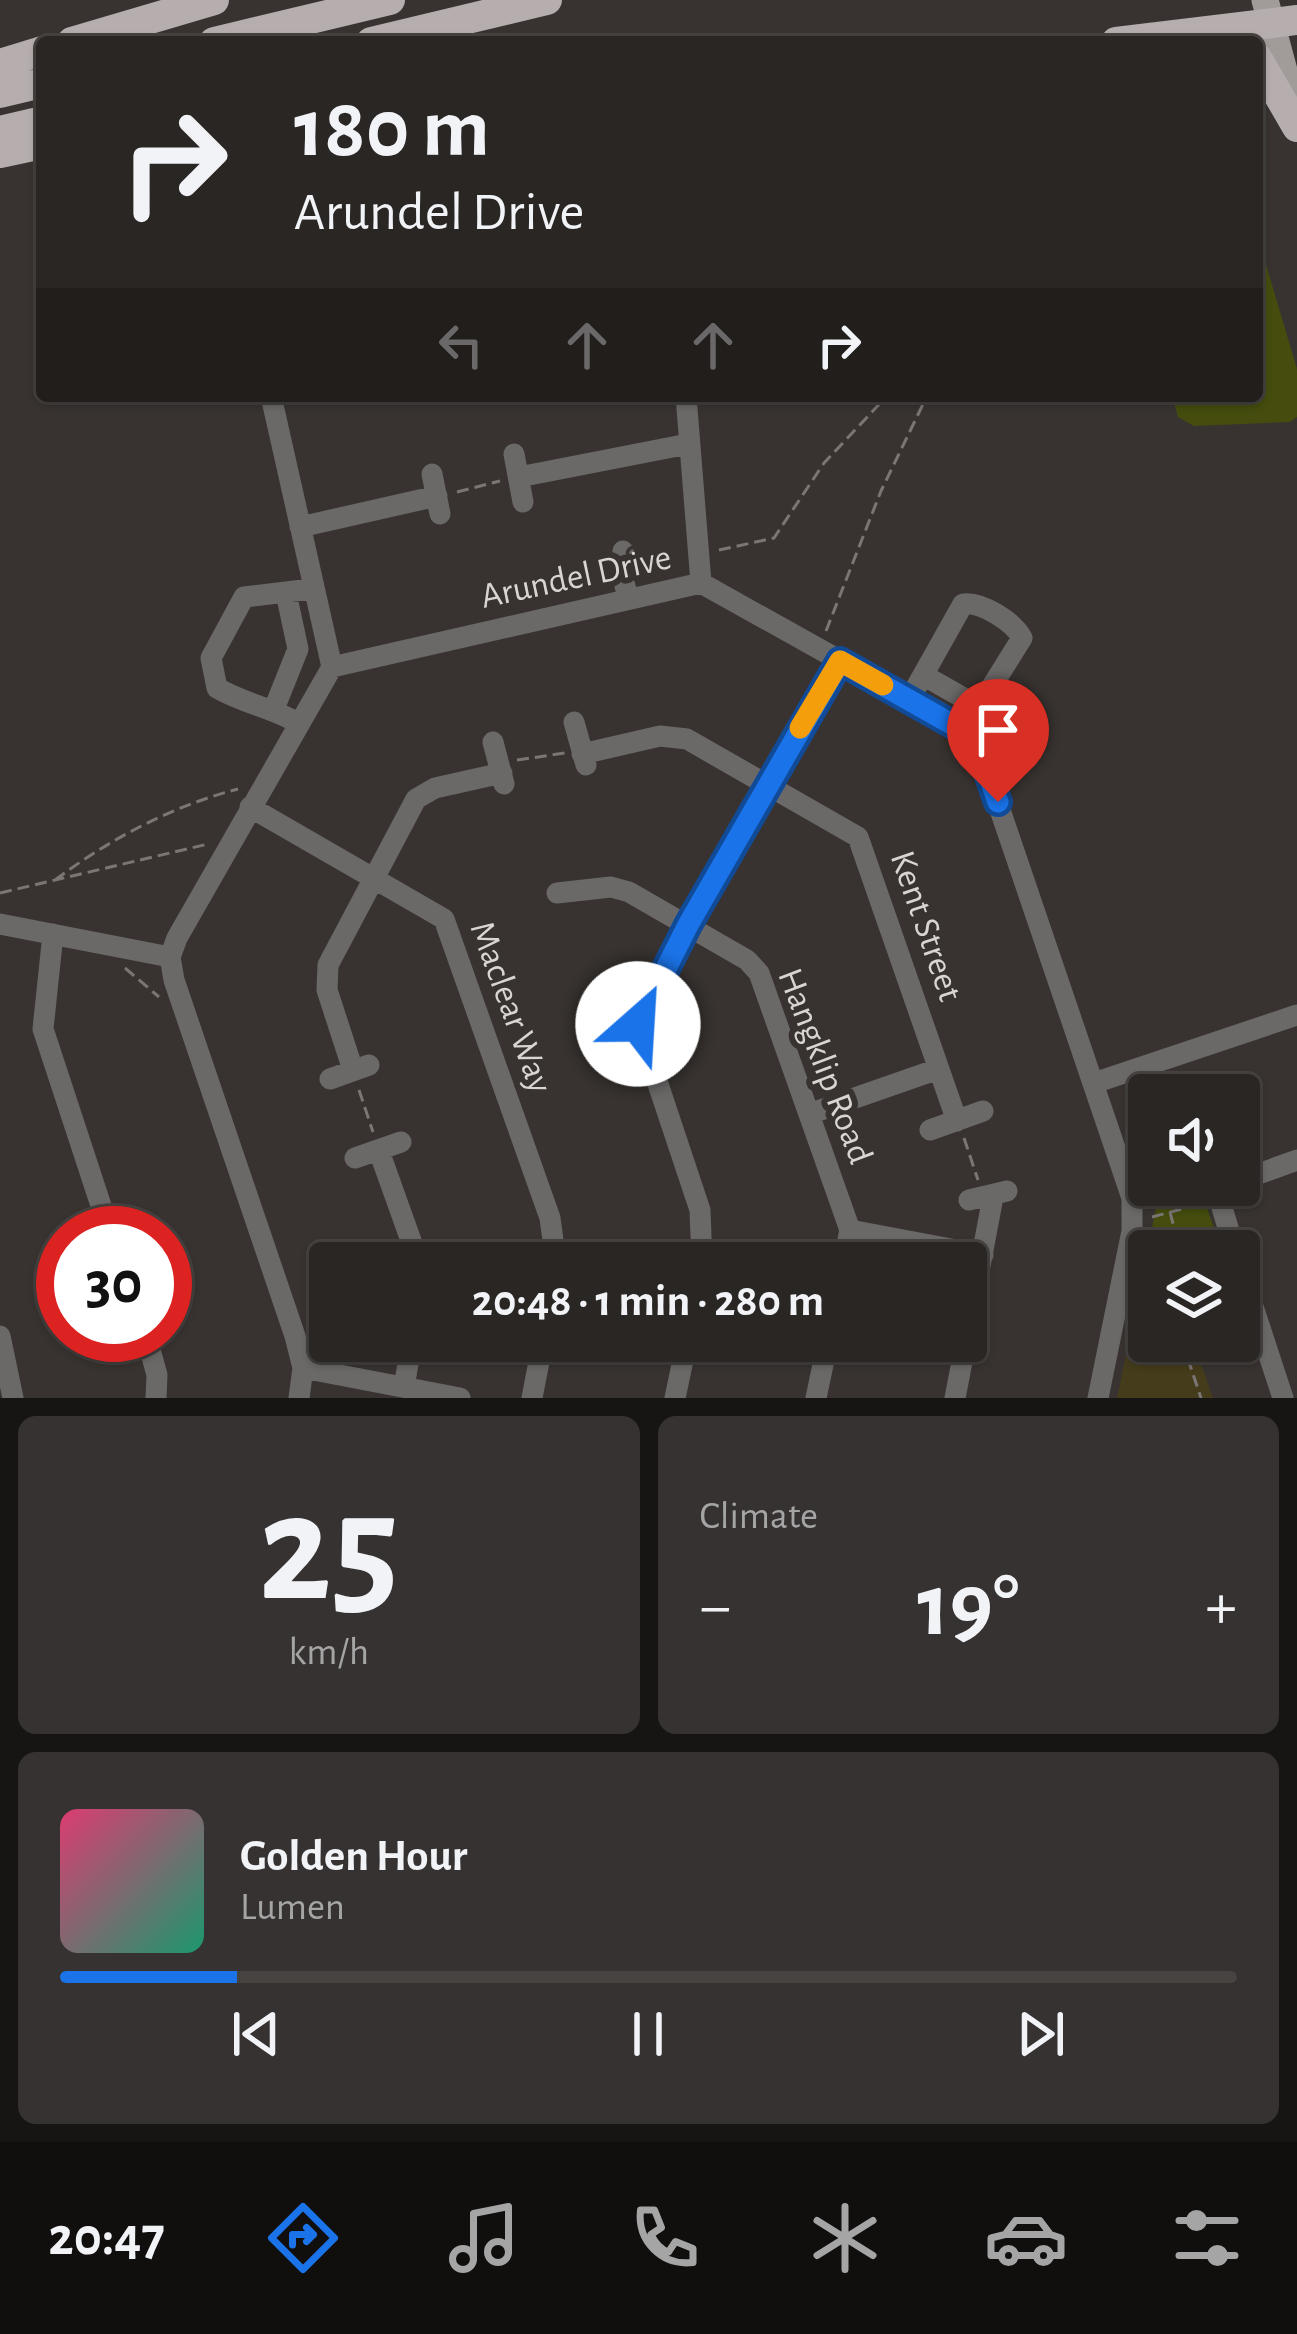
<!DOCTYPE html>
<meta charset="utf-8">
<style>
:root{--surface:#2a2624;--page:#363231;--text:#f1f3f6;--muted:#a5a5a6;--line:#464341;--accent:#1a73e8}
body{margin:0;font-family:"Alegreya Sans",sans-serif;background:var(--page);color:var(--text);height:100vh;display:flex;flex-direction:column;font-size:45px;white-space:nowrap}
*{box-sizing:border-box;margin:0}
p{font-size:39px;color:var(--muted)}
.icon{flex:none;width:66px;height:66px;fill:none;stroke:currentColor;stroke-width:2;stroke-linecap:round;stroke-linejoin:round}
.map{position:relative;height:1398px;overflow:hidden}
.panel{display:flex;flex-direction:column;gap:18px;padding:18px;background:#171514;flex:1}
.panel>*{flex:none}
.banner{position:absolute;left:36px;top:36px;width:1227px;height:366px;border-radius:12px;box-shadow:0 3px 9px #0004,0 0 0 3px var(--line);background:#2a2624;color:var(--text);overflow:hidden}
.fabs{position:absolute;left:1128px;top:1074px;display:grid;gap:24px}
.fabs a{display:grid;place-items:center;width:132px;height:132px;border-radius:12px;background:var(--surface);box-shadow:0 3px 9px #0004,0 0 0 3px var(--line);font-size:60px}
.speed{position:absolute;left:36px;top:1206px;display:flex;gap:24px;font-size:60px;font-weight:700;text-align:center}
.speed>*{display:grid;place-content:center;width:156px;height:156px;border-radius:50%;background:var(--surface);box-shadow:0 3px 9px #0004,0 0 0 3px var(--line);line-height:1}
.speed .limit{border:18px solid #d22;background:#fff;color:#111}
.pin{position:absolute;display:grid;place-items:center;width:102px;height:102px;color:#fff;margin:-123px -51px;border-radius:50% 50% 50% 0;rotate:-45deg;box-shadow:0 0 12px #0007}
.pin .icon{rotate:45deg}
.me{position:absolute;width:132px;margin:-66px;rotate:26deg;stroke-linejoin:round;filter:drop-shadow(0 0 9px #0008)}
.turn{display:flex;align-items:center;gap:42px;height:252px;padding:0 60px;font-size:54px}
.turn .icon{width:156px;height:156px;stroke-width:2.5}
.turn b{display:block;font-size:84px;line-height:102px}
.lanes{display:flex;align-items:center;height:114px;padding:0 60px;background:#0003;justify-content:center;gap:60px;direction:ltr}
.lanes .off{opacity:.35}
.big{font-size:90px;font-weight:600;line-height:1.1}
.panel .card{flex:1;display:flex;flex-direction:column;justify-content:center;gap:18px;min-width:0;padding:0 42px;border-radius:18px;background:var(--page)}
.panel .dial{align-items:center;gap:0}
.dial b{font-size:156px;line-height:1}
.song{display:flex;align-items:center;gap:36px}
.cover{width:144px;height:144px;border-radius:18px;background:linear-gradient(135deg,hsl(340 70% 55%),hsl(160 70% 35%))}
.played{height:12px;border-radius:6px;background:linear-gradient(90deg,var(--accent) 15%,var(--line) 15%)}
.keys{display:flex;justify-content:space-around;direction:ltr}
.heat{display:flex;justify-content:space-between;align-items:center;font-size:66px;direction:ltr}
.panel .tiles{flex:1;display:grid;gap:18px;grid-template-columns:1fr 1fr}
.card:last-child{grid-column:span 2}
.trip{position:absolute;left:309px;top:1242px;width:678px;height:120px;border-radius:12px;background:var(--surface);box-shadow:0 3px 9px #0004,0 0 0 3px var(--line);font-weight:600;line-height:120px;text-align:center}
.tab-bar{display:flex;height:192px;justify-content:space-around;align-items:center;background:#110f0e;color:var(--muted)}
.tab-bar .icon{width:84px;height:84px}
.tab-bar .selected{color:var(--accent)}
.tab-bar b{font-size:54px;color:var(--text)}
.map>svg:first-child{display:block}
.green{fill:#454c0e}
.sand{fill:#443c1b}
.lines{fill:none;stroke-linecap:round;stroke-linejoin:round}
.path{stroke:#7b7674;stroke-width:3;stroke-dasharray:12 6;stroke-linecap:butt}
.minor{stroke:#6b6868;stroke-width:21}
.major{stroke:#a19b9a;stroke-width:27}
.highway{stroke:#b6aeae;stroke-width:30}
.route-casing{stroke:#114b97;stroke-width:30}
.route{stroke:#1a73e8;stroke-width:21}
.slow{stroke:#f59e0b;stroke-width:21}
.labels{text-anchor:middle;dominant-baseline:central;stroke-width:12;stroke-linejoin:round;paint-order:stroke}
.street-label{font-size:36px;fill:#d8d5d3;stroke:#383330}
</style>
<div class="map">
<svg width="1297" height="1398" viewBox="0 0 1297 1398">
<rect width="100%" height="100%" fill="#383330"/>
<path class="green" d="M1257,234l40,135v48l-7,5 -96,4 -16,-9 -6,-21h85z
M1201,1191l21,60h-73v66l-14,-4 21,-105z"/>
<path class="sand" d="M1135,1313l14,4v24h44l20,57h-96z"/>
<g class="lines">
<path class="path" d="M457,492l43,-11
M719,550l55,-12 50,-75 63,-67
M826,631l55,-140 46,-95
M517,760l48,-7
M55,880c55,-41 117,-74 183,-91
M0,893l208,-49
M125,968l34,29
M359,1090l14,42
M964,1138l14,42
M1170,1212l10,39
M1152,1217l49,-13
M1135,1317l14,8
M1182,1341l19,57"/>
<path class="minor" d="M271,396l61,271
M686,396l15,187
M514,454l9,48
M432,474l8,40
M519,477l169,-33
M300,527l137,-31
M623,551l-2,19 7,28
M923,675l58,33
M909,700l54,-96c18,-3 51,18 59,34l-58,93
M274,709l24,-60 -12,-56
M574,722l12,43
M298,723c-27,-16 -51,-18 -81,-35l-6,-30 33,-61 67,-8
M493,742l11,42
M582,754l78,-18 27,3 171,98 99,284
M250,807l194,112 106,299 6,45
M557,893l54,-6 18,5 118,68 12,13 91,257 -7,33
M0,924l170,33
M53,934l-10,95 67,204
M353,1070l-26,-80 1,-25 88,-166 19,-11 67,-15
M330,1079l39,-14
M1094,1083l203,-68
M812,1113l126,-44
M930,1130l53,-19
M379,1151l40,112
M355,1158l46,-16
M1239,1181l58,-21
M1231,1185l-11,16 15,50
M969,1200l38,-9
M850,1230l133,25
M702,1263l-2,-53 -62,-186 50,-99 152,-264
M1239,1264l44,134
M146,1335l11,40 -1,23
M0,1336l13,62
M966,1340l27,-143
M303,1368l157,30
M404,1387l8,-46
M299,1398l4,-30 -8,-32 -121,-356 -4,-23 7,-19 155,-271 369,-84 249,139 30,29 152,447v33l-34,167
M532,1398l11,-57
M675,1398l12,-57
M816,1398l12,-57
M955,1398l11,-57"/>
<path class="major" d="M1265,0l29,108"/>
<path class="highway" d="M72,42l142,-42
M214,42l176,-42
M371,42l176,-42
M1116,42l181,-22
M1257,58l40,69
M0,64l42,-13
M0,93l42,-10
M0,131l42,-10
M0,153l42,-9"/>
</g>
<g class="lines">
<g class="route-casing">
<path id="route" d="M638,1024l50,-99 152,-264 124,70 16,20 18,51"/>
</g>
<use href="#route" class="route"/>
<path class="slow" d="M800,728l40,-67 43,24"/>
</g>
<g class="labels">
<g class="street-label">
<text transform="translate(576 577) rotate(-12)">Arundel Drive</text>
<text transform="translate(926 926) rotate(71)">Kent Street</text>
<text transform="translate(511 1007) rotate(70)">Maclear Way</text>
<text transform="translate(825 1066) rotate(69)">Hangklip Road</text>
</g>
</g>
</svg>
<div class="fabs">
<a><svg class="icon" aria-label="sound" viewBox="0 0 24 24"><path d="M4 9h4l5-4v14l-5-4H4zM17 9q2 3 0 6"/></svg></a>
<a><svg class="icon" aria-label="layers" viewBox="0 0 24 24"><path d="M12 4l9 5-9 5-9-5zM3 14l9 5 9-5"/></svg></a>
</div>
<div class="speed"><div class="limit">30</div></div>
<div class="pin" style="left:998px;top:802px;background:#d93025"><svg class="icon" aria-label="arrive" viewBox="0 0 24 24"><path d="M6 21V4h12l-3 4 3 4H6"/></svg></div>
<svg class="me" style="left:638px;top:1024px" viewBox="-20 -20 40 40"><circle r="19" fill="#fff"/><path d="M0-13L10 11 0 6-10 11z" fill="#1a73e8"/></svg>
<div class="trip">20:48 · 1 min · 280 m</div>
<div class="banner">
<div class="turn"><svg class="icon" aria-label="right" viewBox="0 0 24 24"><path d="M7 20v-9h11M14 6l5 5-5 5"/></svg><div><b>180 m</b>Arundel Drive</div></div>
<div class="lanes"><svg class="icon off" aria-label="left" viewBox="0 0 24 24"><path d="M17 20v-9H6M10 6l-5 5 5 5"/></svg><svg class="icon off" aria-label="ahead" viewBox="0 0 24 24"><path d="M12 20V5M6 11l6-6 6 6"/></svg><svg class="icon off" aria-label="ahead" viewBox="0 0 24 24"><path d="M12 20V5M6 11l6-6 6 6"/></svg><svg class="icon" aria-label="right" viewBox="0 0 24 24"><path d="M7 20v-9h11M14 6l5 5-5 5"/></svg></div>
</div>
</div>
<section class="panel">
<div class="tiles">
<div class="card dial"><b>25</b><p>km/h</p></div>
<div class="card"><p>Climate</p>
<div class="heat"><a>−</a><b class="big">19°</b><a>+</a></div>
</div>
<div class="card">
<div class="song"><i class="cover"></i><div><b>Golden Hour</b><p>Lumen</p></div></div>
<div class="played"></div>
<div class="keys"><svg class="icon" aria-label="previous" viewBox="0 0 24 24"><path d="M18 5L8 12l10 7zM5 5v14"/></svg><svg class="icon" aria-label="pause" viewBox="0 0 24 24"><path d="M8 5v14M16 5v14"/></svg><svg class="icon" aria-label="next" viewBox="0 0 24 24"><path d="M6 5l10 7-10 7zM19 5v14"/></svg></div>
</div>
</div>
</section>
<nav class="tab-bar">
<b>20:47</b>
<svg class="icon selected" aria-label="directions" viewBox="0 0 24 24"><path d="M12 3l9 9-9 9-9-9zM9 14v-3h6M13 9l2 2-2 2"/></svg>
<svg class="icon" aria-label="music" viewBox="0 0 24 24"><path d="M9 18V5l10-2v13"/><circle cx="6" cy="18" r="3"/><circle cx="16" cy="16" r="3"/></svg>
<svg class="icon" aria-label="phone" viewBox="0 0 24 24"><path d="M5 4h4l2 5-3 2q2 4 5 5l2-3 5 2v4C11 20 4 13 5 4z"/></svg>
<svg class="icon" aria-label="climate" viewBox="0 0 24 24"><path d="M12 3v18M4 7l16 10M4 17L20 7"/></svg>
<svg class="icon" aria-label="car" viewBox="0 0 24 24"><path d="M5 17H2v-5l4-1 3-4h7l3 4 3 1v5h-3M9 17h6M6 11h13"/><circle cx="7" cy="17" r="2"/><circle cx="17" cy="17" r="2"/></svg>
<svg class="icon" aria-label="filters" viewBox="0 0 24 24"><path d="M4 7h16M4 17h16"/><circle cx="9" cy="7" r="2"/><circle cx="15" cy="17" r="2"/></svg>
</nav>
